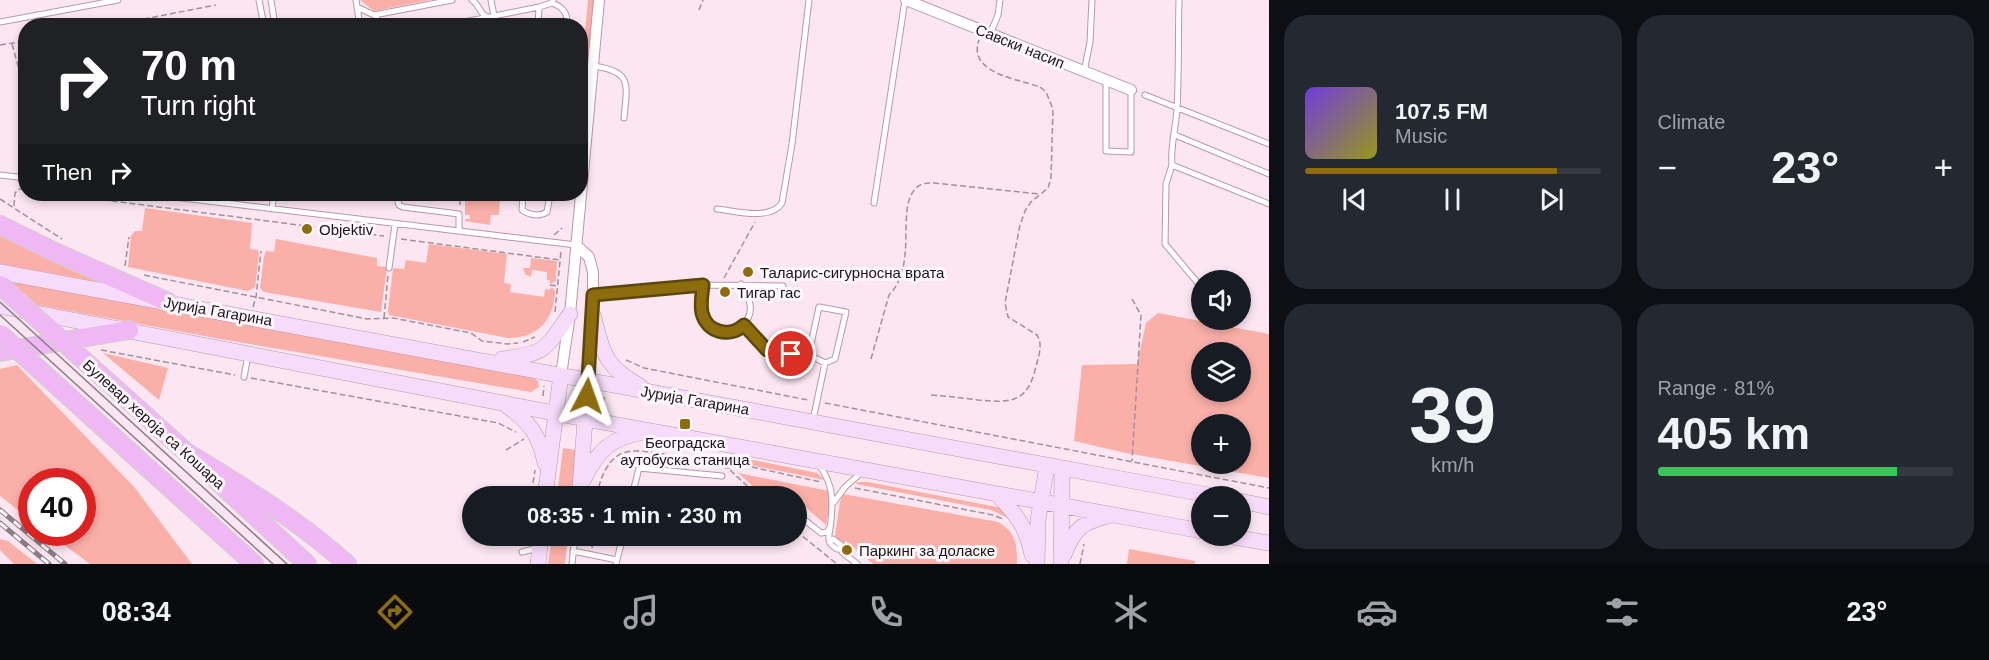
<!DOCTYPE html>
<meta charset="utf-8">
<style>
:root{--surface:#171b24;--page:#242831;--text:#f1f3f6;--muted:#9ea1a6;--line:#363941;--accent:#8d6c0e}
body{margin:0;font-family:Arial,sans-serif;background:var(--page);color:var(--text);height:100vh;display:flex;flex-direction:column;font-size:22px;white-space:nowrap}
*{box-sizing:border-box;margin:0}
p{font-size:20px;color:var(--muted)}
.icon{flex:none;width:33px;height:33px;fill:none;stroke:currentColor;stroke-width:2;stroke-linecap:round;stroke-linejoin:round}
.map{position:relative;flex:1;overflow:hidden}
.sheet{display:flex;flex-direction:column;gap:15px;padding:15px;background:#0d0f14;width:720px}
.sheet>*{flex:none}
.guide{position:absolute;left:18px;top:18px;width:570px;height:183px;border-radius:24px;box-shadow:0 3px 9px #0003;background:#202124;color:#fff;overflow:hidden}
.buttons{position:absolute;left:1191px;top:270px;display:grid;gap:12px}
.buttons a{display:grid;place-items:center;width:60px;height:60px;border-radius:50%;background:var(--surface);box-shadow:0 3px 9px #0003;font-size:30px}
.speed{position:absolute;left:18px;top:468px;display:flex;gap:12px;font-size:30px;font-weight:700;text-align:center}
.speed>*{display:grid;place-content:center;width:78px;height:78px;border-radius:50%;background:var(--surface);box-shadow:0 3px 9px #0003;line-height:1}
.speed .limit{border:9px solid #d22;background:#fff;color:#111}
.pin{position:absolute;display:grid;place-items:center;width:51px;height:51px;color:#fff;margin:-26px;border:3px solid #fff;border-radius:50%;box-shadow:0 2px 6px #0007}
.me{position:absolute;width:66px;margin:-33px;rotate:4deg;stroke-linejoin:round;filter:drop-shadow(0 0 4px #0008)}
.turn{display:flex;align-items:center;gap:21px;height:126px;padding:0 24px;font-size:27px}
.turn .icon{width:78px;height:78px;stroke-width:2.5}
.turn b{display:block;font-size:42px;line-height:51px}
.then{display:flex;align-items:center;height:57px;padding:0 24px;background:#0003;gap:12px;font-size:22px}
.big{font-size:45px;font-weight:700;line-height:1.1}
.sheet .card{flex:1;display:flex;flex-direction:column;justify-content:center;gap:9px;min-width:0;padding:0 21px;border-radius:24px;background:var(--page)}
.sheet .dial{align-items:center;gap:0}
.dial b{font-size:78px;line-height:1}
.song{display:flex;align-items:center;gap:18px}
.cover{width:72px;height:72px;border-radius:9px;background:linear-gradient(135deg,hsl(260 70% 55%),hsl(60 70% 35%))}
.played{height:6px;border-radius:3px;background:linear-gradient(90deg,var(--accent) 85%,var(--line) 85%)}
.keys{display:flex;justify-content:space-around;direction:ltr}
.heat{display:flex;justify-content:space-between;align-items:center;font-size:33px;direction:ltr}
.charge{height:9px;border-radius:4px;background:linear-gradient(90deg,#34c759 81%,var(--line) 0)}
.sheet .tiles{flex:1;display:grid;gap:15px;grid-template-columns:repeat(2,1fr)}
.trip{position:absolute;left:462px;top:486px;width:345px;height:60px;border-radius:30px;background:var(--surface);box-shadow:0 3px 9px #0003;font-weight:700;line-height:60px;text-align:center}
.dock{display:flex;height:96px;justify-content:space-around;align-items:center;background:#090b0e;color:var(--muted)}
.dock .icon{width:42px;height:42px}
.dock .current{color:var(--accent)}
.dock b{font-size:27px;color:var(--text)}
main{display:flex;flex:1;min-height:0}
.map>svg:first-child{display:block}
.green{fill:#faafa8;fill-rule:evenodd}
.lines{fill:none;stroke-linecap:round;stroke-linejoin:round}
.lane-casing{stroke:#b898aa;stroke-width:7}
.street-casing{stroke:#b898aa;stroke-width:12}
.secondary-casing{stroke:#b898aa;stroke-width:16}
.primary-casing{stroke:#d2d0d1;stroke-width:20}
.path{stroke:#a1919a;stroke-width:1.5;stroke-dasharray:6 3;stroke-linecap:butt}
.lane{stroke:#fff;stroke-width:5}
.street{stroke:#fff;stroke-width:10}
.secondary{stroke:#f7dbfa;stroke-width:15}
.primary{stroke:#efb8f5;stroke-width:18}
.tram{stroke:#8c7c85;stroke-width:1.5}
.rail-casing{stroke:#8c7c85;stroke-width:5}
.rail{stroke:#fff8fc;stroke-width:3;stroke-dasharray:9;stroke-linecap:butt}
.primary-bridge-casing{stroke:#d2d0d1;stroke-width:20;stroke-linecap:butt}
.primary-bridge{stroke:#efb8f5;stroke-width:18}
.route-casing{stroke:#5c4609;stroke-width:15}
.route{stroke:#8d6c0e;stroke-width:10}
.poi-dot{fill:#8d6c0e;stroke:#fff8fc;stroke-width:2}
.labels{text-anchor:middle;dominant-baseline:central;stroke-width:6;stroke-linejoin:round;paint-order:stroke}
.street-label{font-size:15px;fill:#1d1218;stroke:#fff8fc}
.poi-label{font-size:15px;fill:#1d1218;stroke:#fff8fc;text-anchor:start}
</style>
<main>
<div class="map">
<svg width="1269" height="564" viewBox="0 0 1269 564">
<rect width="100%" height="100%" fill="#fbe6f1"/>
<path class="green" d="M360,0h70l-56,11z
M588,0h6l-13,129v-56z
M465,194h46v5l-11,-1 -1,17h-8l-1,10 -25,-4v-2h5v-4h-5z
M145,208l107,15 -2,26 8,1 1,5 -4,32 -7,4 -120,-24 3,-31 4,-5h7z
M0,232l115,54 -115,-20z
M276,239l101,19v8l10,1 -6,45 -117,-20 -4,-4 4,-32 2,-5 8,1z
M429,244l78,10 -3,29 7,1 -1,8 34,5 1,-8 4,1 3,-3 3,4c-1,30 -18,47 -47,47l-119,-23 -1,-4 5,-43 11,1 2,-9 20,3z
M531,258l26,3 -1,20 -6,3v-4h-3v-8l-15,-2 -1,7 -6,-3 -2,-6h7z
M0,279l533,99 5,3 1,6 -8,5 -316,-54 -215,-40z
M1158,313l111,21v144l-143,-25 -52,-12 8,-76 55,-1 9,-41zM1202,352h38v40h-38zM1202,424h38v40h-38z
M103,353l65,15 -9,32z
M17,365l118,123 57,76h-102l-42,-31 34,-1v-50h-50l-1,38 -31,-24v-127z
M563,448l13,2 -4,46h-15z
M743,458l74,15 8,7 -81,-16z
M738,473l91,18 2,5 -5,29 -29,-25 -1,-4 -7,-2 -6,2 -4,-2 -2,2h-13z
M857,482h11l134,26 8,11 -19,-9 -135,-26z
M843,494l155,28c18,10 19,22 19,42h-144l-27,-23 -3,3 -8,-8 5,-34z
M552,536h16l-3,28h-17z
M0,539l8,2 29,23h-23l-14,-14z
M1129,549l66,12v3h-68z"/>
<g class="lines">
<g class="lane-casing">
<path id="lane" d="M259,0l5,26
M271,0l4,26
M356,0l4,26
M472,0c7,4 7,13 15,17
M491,0l3,16
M1179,0c-1,36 0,73 -2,109 -1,19 -7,37 -5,56l97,39
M552,3c11,4 16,10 15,23
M357,7l17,8 78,-15
M376,15l2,11
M0,22l118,-22
M444,26l95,-19 13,-4 1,-3
M538,26l1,-19
M990,34l8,-19 2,-15
M593,66c40,5 34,19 31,52
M1084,72l6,-30 2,-42
M1106,80v71l25,1v-62l2,1
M1145,95l124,49
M1175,135l94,39
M1172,165l-6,19 -1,60 37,44
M0,175l26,3
M149,194l427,51
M396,194l3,11 4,2 56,7v17
M523,194l-1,16c7,5 17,7 25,2l3,-18
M874,203l31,-203
M272,209l2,-15
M717,209c19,2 53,12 65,-6l10,-59 17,-144
M389,268l6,-44
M703,285c-1,9 -3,19 -1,28 7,32 57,19 47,-13 -1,-5 -5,-11 -8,-16
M593,295l110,-10 80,1
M744,325l23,24 46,8 12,6 -12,57
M813,357l-2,-13 8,-37 27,5 -11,47 -10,4
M244,377l4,-22
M819,465c16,21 14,40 11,64 -1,4 -2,10 0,14 1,3 5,4 7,6h4
M632,496l7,-28 83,8
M834,502l11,-15 17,-15
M796,513l25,20 6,-1 3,-5
M830,540l3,-1 8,6 1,7 15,12
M573,551l44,9
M522,552l16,-4
M572,564l3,-28
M616,564l7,-28"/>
</g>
<g class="street-casing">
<path id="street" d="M906,0l225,90
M576,245l13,12 4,15v43l-5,66
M561,375l9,-61 29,-314"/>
</g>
<g class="secondary-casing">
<path id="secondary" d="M0,272l1214,224
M0,306l585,113 617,112
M593,315c11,39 10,50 47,71
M502,359c45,-5 43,-10 68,-45
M507,406c23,17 32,28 38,57
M584,479c14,-29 27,-41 60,-47
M580,487l8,-106
M997,494c19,21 29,31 35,61
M545,496l16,-121
M1240,501l29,6
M1228,536l41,7
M1064,555c10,-27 19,-33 47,-40
M538,564l3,-28
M1037,564l1,-44 9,-54
M1061,564l1,-95"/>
</g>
<g class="primary-casing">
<path id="primary" d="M0,225l57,28 111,49
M0,352l129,-22
M186,452c56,34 112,68 161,112
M214,478l93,86
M160,479l94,85"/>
</g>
<path class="path" d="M699,10l4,-10
M108,26l108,-21
M524,26l6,-7
M12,44l13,47
M0,45l26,-4
M58,194l326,42
M0,199l62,40
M460,205v-11
M14,206l1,-13 4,-4h7
M554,235l8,-7
M401,239l159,21
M125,266l4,-29
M144,275l223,44 26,-1 78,15 11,8 25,3 11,-1
M724,278l31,-56
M550,285l7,1
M1132,299l9,16 -9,146
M253,307l3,-10 5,-46
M555,312l6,-61
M384,318l4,-43
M523,342l12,-5
M101,350l134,25
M871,359l18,-64c30,-31 6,-86 27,-107 5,-5 11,-5 18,-5l105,11
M626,360l18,8 164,32
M251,378l247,45 18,9
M931,395c16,1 31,3 47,5 33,3 50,3 58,-34 3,-11 7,-21 1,-31l-29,-18 -3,-14 15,-78 5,-14 6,-9 17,-14 3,-10 2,-69 -7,-17 -6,-5c-22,-8 -73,-14 -61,-47
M543,396l1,-10
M825,403l444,85
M603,410l1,-13
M506,450l18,-11
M725,468l22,-2 74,16
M730,470l28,26
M533,483l2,-13
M855,488l138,27 10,4
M597,496c2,-15 10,-37 26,-43 18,-8 76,10 98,14
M796,531l41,33
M526,544l1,-8
M592,548l1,-12
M1080,564l4,-20"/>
<use href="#lane" class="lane"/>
<use href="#street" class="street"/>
<use href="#secondary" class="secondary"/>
<use href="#primary" class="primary"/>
<path class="tram" d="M0,302l287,262
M0,315l273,249"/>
<g class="rail-casing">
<path id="rail" d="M0,510l65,54
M0,523l49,41"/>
</g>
<use href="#rail" class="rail"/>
<g class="primary-bridge-casing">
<path id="primary-bridge" d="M0,285l186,167
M0,334l160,145"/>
</g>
<use href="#primary-bridge" class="primary-bridge"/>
</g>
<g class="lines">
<g class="route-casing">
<path id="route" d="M587,396l6,-101 110,-10c-1,9 -3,19 -1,28 5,20 28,25 42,12l23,25 24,4"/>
</g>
<use href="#route" class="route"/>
</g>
<g class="poi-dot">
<circle cx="307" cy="229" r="6"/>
<circle cx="748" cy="272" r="6"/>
<circle cx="725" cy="292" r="6"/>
<rect x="679" y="418" width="12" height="12" rx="3"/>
<circle cx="847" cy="550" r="6"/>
</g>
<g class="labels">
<g class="street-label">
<text transform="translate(1020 46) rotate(22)">Савски насип</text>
<text transform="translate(218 311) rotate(10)">Јурија Гагарина</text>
<text transform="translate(695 400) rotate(10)">Јурија Гагарина</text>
<text transform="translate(154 424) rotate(42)">Булевар хероја са Кошара</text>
</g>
<g class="poi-label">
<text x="319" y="229">Objektiv</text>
<text x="760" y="272">Таларис-сигурносна врата</text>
<text x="737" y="292">Тигар гас</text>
<text x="685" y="442" text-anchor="middle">Београдска<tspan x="685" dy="17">аутобуска станица</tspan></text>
<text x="859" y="550">Паркинг за доласке</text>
</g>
</g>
</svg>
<div class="buttons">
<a><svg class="icon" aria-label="sound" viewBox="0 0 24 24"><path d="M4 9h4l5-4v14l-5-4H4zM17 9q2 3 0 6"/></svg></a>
<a><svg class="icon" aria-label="layers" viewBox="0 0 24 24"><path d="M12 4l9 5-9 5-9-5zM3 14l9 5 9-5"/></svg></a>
<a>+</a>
<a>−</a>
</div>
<div class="speed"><div class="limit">40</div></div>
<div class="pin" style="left:791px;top:354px;background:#d93025"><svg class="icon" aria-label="arrive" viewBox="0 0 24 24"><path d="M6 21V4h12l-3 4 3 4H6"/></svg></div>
<svg class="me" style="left:587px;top:396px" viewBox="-20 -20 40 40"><path d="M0-17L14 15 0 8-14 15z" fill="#8d6c0e" stroke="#fff" stroke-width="4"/></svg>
<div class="trip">08:35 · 1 min · 230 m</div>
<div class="guide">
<div class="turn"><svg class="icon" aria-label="right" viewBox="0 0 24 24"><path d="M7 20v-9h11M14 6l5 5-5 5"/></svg><div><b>70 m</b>Turn right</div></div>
<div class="then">Then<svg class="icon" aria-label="right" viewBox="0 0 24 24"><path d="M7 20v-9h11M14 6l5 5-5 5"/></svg></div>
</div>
</div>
<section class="sheet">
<div class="tiles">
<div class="card">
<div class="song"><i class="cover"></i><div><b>107.5 FM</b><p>Music</p></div></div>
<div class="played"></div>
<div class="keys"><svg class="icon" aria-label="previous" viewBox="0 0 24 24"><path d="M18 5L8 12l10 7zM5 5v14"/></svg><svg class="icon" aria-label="pause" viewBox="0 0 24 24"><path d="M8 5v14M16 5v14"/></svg><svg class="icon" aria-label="next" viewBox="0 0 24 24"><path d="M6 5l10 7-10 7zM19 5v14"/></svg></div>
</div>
<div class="card"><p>Climate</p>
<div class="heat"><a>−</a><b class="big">23°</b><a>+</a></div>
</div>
<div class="card dial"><b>39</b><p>km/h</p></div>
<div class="card"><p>Range · 81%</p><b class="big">405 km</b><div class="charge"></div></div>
</div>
</section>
</main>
<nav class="dock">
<b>08:34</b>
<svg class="icon current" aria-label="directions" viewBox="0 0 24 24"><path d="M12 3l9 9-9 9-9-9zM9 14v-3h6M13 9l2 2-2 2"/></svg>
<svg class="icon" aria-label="music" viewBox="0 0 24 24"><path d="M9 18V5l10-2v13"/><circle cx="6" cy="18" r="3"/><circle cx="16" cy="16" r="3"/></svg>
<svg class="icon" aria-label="phone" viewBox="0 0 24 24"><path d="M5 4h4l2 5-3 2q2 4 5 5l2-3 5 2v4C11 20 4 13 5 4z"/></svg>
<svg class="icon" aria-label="climate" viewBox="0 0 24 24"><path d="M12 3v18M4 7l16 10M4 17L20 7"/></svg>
<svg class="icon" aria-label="car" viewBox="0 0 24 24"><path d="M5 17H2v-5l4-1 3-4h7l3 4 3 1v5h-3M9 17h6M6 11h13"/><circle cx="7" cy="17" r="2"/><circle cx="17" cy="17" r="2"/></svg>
<svg class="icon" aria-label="filters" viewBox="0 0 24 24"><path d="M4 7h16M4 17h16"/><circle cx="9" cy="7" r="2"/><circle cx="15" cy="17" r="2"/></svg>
<b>23°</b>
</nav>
